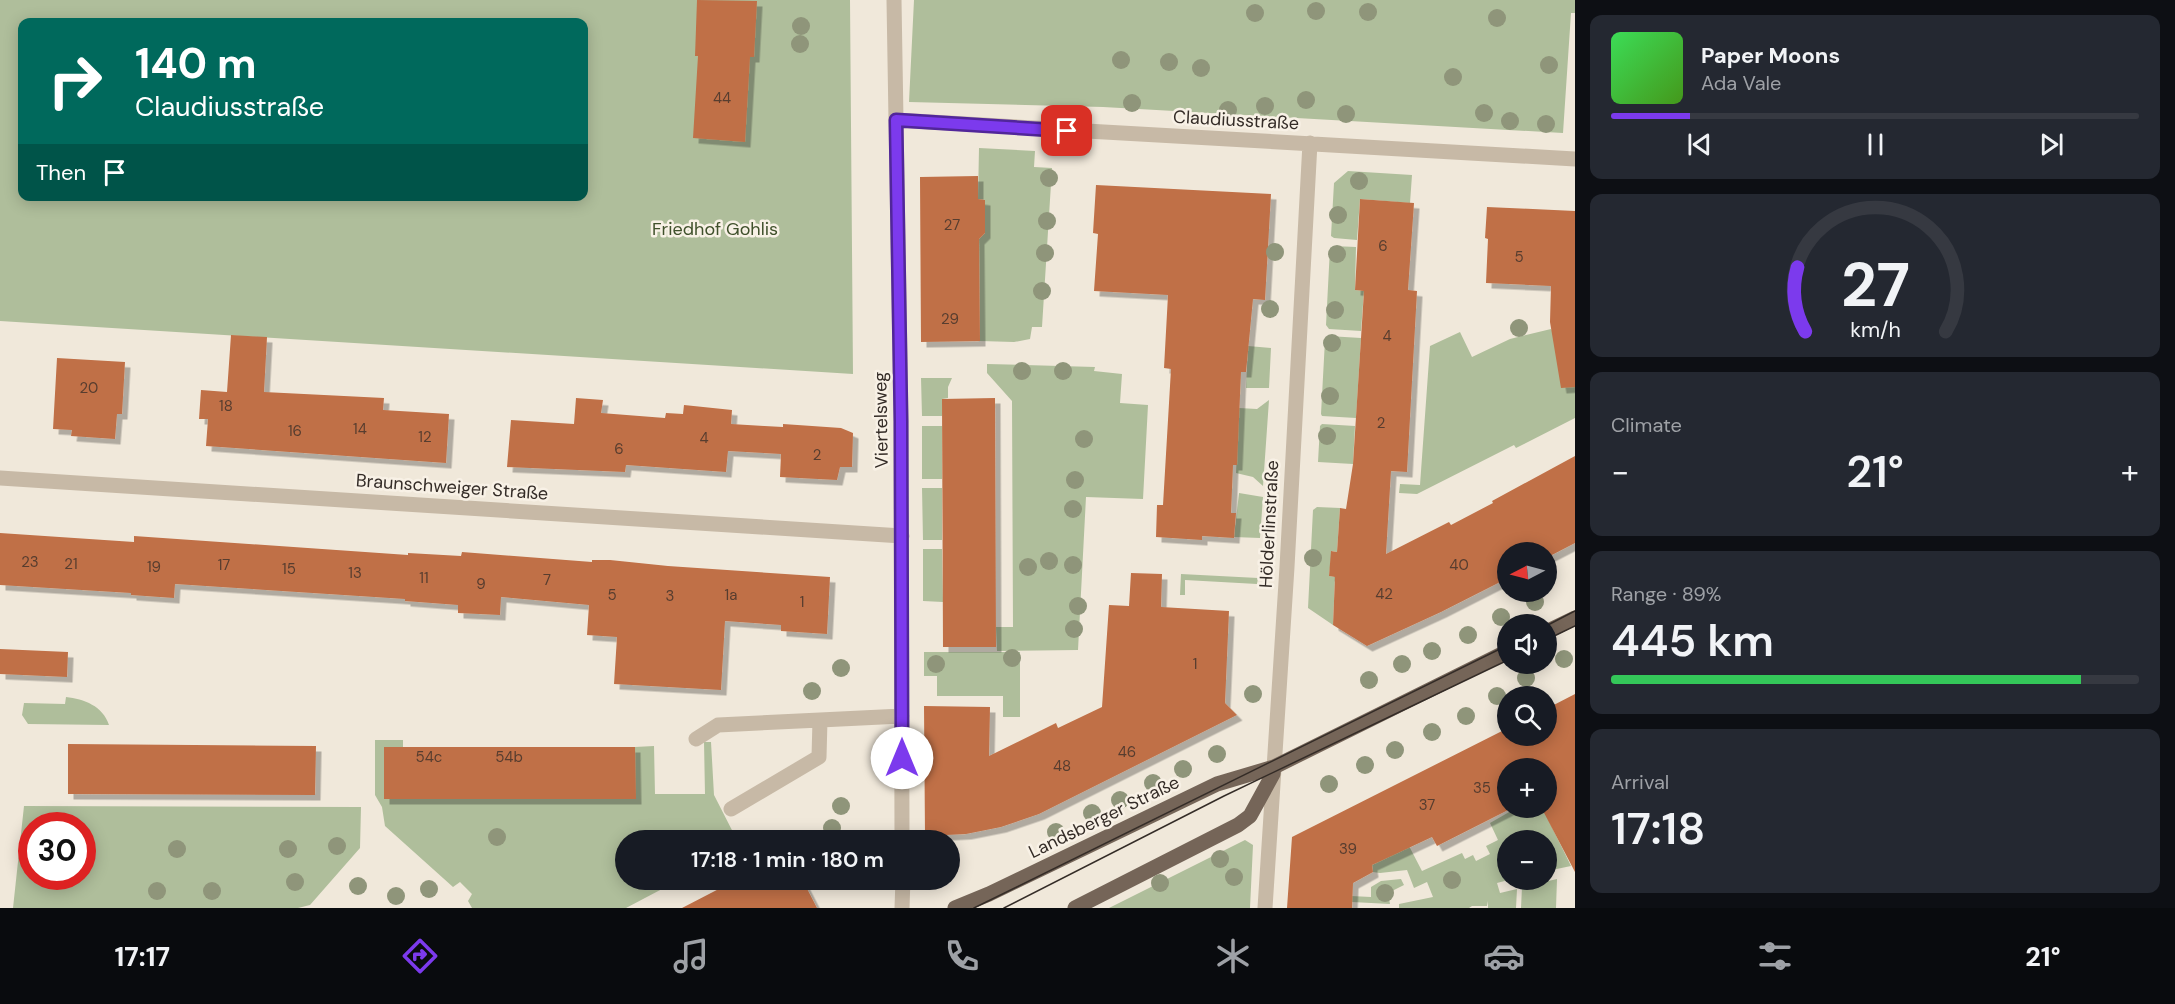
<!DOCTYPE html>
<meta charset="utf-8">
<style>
:root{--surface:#171b24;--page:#242831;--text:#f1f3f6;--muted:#9ea1a6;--line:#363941;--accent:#7c3aed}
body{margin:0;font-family:"DM Sans",sans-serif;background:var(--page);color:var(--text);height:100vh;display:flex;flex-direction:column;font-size:22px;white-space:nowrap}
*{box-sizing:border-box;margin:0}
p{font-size:20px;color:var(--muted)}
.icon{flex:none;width:33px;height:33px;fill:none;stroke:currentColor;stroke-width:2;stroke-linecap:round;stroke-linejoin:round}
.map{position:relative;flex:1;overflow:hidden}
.panel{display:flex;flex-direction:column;gap:15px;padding:15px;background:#0d0f14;width:600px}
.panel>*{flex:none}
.banner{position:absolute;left:18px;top:18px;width:570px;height:183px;border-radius:12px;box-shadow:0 3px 15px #0003;background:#00695c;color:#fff;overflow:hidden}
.needle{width:39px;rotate:264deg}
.controls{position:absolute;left:1497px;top:542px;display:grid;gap:12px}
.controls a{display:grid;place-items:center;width:60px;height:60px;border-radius:50%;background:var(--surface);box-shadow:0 3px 15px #0003;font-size:30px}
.speed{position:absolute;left:18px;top:812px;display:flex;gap:12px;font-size:30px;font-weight:700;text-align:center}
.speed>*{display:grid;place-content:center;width:78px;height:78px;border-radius:50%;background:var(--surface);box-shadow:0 3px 15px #0003;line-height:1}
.speed .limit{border:9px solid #d22;background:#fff;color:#111}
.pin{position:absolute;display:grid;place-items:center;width:51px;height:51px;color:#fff;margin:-26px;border-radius:12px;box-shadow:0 3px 9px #0006}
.me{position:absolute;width:66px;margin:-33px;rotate:0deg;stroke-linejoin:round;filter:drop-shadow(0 0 4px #0008)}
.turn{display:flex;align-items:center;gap:21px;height:126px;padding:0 18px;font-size:27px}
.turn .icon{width:78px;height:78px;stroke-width:2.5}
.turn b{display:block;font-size:42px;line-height:51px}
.then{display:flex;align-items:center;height:57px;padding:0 18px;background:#0003;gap:12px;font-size:22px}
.big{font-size:45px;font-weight:600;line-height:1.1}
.panel .widget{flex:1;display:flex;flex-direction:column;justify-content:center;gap:9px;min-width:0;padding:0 21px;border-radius:12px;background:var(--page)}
.panel .dial{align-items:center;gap:0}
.dial svg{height:156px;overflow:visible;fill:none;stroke:var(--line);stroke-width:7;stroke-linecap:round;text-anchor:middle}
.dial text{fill:var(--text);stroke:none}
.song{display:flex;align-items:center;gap:18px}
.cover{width:72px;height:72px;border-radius:9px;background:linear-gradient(135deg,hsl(130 70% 55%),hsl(100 70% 35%))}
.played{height:6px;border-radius:3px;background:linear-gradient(90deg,var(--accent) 15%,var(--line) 15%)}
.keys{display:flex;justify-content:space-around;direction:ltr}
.heat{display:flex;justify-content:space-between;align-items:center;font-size:33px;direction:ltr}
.charge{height:9px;border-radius:4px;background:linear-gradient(90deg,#34c759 89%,var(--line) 0)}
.trip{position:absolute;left:615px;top:830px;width:345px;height:60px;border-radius:30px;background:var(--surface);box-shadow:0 3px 15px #0003;font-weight:600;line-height:60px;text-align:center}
.tab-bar{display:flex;height:96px;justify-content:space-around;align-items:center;background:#090b0e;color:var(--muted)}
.tab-bar .icon{width:42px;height:42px}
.tab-bar .selected{color:var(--accent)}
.tab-bar b{font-size:27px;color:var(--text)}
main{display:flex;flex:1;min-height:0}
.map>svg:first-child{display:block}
.green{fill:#afbe9b;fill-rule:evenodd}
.building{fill:#c07047;filter:url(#shadow)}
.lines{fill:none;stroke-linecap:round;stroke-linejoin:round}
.minor{stroke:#c7b9a6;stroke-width:15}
.major{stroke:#756558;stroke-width:15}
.tram{stroke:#342c27;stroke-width:1.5}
.tree{fill:#8f957a}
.route-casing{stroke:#51269a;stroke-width:15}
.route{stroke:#7c3aed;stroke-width:10}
.labels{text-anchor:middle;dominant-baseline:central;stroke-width:5;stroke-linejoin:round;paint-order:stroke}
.number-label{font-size:15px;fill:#573d2f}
.street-label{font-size:18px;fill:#342c27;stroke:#f8f1e6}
.park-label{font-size:18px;fill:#40512c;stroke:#f8f1e6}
</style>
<main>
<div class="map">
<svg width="1575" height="908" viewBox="0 0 1575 908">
<defs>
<filter id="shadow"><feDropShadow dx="5.5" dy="5.5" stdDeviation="0" flood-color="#0004"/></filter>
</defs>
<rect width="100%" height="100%" fill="#f0e8da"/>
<path class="green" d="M0,0h850l3,374 -853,-53zM22,22h562v174h-562z
M914,0h661v13h-4l-8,120 -460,-26 -194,-5z
M979,148l56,3 -1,16 18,1 -10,159h-10l-2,12 -16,3 -34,-1 -1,-102 6,-6v-33l-7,-1z
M1348,171l64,4 -2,28 -50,-4 -3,41 -23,-2 -3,-2 3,-53z
M1333,246l23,1 -1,43 9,1 -3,40 -32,-2 -3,-4 4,-77z
M1551,329l24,37v52l-59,30 -2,-3 -97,49 -18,-1 1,-9 20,1 10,-139 30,-14 12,25 38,-18z
M1328,336l33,2 -5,80 -34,-2 -1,-2 4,-74z
M1248,346l23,2 -2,40h-23z
M987,364l108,3 -1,4 28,3 -2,29 28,2 -5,94 -57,-2 -8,153 -81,1 -1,-24h17l-1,-226 -25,-28z
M952,378l-4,9v11l-6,1v17h-20l-1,-38z
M1269,400l-6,86 -10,-9 -17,-4 3,-65 18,1z
M1322,424l33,2 -2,38 -35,-2 2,-36z
M922,426h20v53h-20z
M922,488h20v52h-19z
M1239,493l24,4 -3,41 -26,-1z
M1317,507l23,1 -3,44 -5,-1 -3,25 6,1 -2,48 -25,-17 5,-98z
M923,549h19l1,53 -20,-1z
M1181,574l77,4 -1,6 -72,-4v15h-5z
M924,652h96v65h-17v-21h-66v-20h-13z
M66,697c18,2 37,9 43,28l-81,-1 -6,-9 2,-12 41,1z
M375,740h28v7l-19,1 1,51h250v-52l19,-1 1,48h50l-1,-52h7l3,53 23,45h-111v39h55l-55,29h-154l-4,-7 4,-7 -12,-12 -7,5 -68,-61 -3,-19 -7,-12z
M24,806l337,1 -1,41 -50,57 -12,3h-285zM32,825h50v51h-50z
M1518,807h24l29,59 -24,5 -1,-31h-38v39h4l-15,4 3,10 17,-4 -1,19h-28v-7l-1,5h-15l-3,2h-70v-4l34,-7 -6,-15 -13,6 -7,-18 -27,3 -7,-1 -1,-7 37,-19 13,25 40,-18 3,6 8,-4 3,6 14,-7 -4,-8 12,-6 -8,-17z
M1245,840l8,5 -3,63h-141z
M1401,879l3,6 -16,8 2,11 -38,-2 -1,-6 20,1v-10l10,-6z
M1557,879l-1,29h-35l1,-21z"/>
<path class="building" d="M697,0l60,1 -3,56h-4l-5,85 -52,-4 5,-82h-3z
M978,176v23l7,1v33l-6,6 1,102 -59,1 -1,-165z
M1096,185l175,9 -6,106 -12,-1 -7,73h-5l-4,93h-4l-2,48h5l-2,25 -32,-2v4l-46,-3 1,-32h6l8,-136 -7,-1 4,-73 -74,-4 4,-57 -5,-1z
M1360,199l54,4 -6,87 9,1 -10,181 -16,-1 -5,83 63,-32 2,3 42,-22 -1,-2 83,-45v87l-29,15v-6h-38v26l-67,34 -74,34 -34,-21 2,-48 -6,-1 2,-25 6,1 3,-44 6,1 7,-45 11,-173 -9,-1z
M1487,207l88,4v176l-14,1 -11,-66 1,-36 -65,-3 2,-44 -3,-1z
M231,335l36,2 -3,55 120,6 -1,12 66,4 -3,49 -240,-17 2,-27h-9l2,-29 26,2z
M57,358l68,4 -3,52h-5l-2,25 -44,-3 1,-6 -19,-1z
M576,398l27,2 -2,13 64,5 1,-5 17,1 1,-9 48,5 -1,14 52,3v-3l58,4 12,5 -1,34h-12l-3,13 -57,-3 1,-23 -53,-3 -2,21 -100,-7 -1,7 -118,-5 4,-47 63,4z
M995,398l1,249h-53l-1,-248z
M0,533l134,9v-6l274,19v-2l53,3 1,-4 130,10v-2h18l58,6 162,11 -3,57 -46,-3v-6l-56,-4 -4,69 -107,-6 3,-47 -30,-2 2,-30 -88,-8 -1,18 -42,-2v-8l-53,-4v-2l-230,-15 -1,14 -43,-3v-2l-131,-8z
M1131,573l31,1 -1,33 68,4 -4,92 12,12 -198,99 -38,13 -35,7 -41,2 -1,-130 66,1 -1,49 67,-33 2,5 44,-21 7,-102 20,1z
M0,649l68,3 -1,25 -67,-3z
M1575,694v178l-34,-65h5v-39h-38v39h6l-77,39 -5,-9 -60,28 1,7 -20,11 -1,25h-65l5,-71 216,-109v7h38v-26z
M68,744l248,2 -1,49 -247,-1z
M384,747h251l1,52h-252z
M738,879h64l15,29h-135z"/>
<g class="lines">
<path class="minor" d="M894,0l7,421 1,419
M896,120l679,39
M0,478l902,58
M696,739l22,-14 102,-5
M731,809l88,-52 1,-37 82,-4
M902,908l1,-29
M1265,908l22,-341 23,-424"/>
<path class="major" d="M1546,632l29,-14
M955,908l34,-14 228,-110 57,-17 234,-116
M1075,908l163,-83 12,-9 23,-42 1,-7"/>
<path class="tram" d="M1546,626l29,-15
M1546,640l29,-14
M974,908l534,-263
M1004,908l220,-112 284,-136"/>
</g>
<g class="tree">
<circle cx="1316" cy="11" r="9"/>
<circle cx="1368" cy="12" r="9"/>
<circle cx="1255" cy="13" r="9"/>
<circle cx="1497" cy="18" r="9"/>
<circle cx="801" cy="26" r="9"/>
<circle cx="800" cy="44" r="9"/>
<circle cx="1121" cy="60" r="9"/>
<circle cx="1169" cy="62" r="9"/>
<circle cx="1549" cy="65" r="9"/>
<circle cx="1201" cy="68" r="9"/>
<circle cx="1453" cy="77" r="9"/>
<circle cx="1306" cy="100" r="9"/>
<circle cx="1132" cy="103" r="9"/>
<circle cx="1265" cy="106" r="9"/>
<circle cx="1228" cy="110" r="9"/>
<circle cx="1484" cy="113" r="9"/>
<circle cx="1346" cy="114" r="9"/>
<circle cx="1510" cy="121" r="9"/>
<circle cx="1546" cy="124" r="9"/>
<circle cx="1049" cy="178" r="9"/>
<circle cx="1359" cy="181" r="9"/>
<circle cx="1338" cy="215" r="9"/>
<circle cx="1047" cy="221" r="9"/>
<circle cx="1275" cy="252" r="9"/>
<circle cx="1045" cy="253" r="9"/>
<circle cx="1337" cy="254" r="9"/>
<circle cx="1042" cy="291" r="9"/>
<circle cx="1270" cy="309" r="9"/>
<circle cx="1335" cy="310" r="9"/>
<circle cx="1519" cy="328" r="9"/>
<circle cx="1332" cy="343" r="9"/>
<circle cx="1022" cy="371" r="9"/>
<circle cx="1063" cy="371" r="9"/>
<circle cx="1330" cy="396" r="9"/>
<circle cx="1327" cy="436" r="9"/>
<circle cx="1084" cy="439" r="9"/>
<circle cx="1075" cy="480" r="9"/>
<circle cx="1073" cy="509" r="9"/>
<circle cx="1313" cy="558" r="9"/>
<circle cx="1049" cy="561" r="9"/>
<circle cx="1073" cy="565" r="9"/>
<circle cx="1028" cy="567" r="9"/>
<circle cx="1535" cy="602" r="9"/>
<circle cx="1078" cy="606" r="9"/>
<circle cx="1501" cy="617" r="9"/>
<circle cx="1074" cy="629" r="9"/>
<circle cx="1468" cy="635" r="9"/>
<circle cx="1432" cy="651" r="9"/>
<circle cx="1012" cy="658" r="9"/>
<circle cx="1564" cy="659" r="9"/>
<circle cx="936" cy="664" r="9"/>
<circle cx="1402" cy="664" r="9"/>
<circle cx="841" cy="668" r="9"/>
<circle cx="1526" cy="678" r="9"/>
<circle cx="1369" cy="680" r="9"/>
<circle cx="812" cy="691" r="9"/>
<circle cx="1253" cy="694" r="9"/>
<circle cx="1497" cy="696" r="9"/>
<circle cx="1466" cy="716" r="9"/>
<circle cx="1432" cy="732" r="9"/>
<circle cx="1395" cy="750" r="9"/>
<circle cx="1217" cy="754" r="9"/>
<circle cx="1365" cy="765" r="9"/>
<circle cx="1183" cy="769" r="9"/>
<circle cx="1153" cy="783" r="9"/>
<circle cx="1329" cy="784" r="9"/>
<circle cx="1120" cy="800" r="9"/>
<circle cx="841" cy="806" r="9"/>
<circle cx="1092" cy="813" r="9"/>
<circle cx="832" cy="828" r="9"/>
<circle cx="1056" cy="832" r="9"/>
<circle cx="497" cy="837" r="9"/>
<circle cx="337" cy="846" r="9"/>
<circle cx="177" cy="849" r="9"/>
<circle cx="288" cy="849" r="9"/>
<circle cx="1220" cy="859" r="9"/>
<circle cx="1234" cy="877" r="9"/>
<circle cx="1452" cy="880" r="9"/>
<circle cx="295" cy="882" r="9"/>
<circle cx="1160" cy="883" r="9"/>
<circle cx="358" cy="886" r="9"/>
<circle cx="429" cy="889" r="9"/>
<circle cx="157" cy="891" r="9"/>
<circle cx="212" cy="891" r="9"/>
<circle cx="1385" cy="893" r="9"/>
<circle cx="396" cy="896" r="9"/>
</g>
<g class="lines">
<g class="route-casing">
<path id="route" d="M902,758l-1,-337 -5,-301 171,11"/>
</g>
<use href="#route" class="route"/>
</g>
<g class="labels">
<g class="number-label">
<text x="722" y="98">44</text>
<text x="952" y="225">27</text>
<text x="1383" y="246">6</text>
<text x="1519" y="257">5</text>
<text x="950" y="319">29</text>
<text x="1387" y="336">4</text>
<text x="89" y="388">20</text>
<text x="226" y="406">18</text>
<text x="1381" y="423">2</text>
<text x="360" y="429">14</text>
<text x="295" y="431">16</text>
<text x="425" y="437">12</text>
<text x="704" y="438">4</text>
<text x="619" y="449">6</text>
<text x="817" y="455">2</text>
<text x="30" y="562">23</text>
<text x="71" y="564">21</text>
<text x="224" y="565">17</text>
<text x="1459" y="565">40</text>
<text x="154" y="567">19</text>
<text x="289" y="569">15</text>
<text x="355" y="573">13</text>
<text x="424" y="578">11</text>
<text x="547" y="580">7</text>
<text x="481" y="584">9</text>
<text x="1384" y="594">42</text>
<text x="612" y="595">5</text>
<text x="731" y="595">1a</text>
<text x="670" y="596">3</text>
<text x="802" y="602">1</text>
<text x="1195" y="664">1</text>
<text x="1127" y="752">46</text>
<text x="429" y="757">54c</text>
<text x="509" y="757">54b</text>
<text x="1062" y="766">48</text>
<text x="1482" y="788">35</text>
<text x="1427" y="805">37</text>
<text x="1348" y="849">39</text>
</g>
<g class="street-label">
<text transform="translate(1236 120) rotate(3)">Claudiusstraße</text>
<text transform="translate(881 420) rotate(-91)">Viertelsweg</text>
<text transform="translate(452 487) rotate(4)">Braunschweiger Straße</text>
<text transform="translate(1269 524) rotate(-87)">Hölderlinstraße</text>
<text transform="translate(1104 817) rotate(-26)">Landsberger Straße</text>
</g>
<g class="park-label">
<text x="715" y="229">Friedhof Gohlis</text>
</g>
</g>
</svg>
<div class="controls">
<a><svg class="needle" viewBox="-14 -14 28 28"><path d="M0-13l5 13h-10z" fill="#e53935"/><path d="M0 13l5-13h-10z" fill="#9ea1a6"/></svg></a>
<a><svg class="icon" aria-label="sound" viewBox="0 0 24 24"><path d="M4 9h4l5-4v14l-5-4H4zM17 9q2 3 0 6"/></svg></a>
<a><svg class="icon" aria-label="search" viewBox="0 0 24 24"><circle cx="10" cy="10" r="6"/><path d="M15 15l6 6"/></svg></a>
<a>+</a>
<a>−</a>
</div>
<div class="speed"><div class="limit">30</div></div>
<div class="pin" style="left:1067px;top:131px;background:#d93025"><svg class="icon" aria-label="arrive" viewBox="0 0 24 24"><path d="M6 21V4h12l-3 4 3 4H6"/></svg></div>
<svg class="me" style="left:902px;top:758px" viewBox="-20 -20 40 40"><circle r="19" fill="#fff"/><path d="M0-13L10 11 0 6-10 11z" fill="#7c3aed"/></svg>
<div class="trip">17:18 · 1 min · 180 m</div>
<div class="banner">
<div class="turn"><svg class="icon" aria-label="right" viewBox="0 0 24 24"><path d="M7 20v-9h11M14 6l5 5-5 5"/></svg><div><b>140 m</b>Claudiusstraße</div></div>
<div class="then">Then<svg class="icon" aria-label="arrive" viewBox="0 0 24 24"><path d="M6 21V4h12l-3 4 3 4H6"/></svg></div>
</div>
</div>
<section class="panel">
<div class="widget">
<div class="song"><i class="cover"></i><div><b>Paper Moons</b><p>Ada Vale</p></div></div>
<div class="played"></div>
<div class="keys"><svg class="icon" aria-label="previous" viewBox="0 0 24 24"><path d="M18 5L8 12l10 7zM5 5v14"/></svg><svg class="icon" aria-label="pause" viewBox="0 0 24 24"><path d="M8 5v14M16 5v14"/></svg><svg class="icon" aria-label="next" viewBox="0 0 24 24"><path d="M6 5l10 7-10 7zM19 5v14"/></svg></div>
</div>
<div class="widget dial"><svg viewBox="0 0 100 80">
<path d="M14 69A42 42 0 1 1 86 69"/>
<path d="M14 69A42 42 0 0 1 10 36" stroke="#7c3aed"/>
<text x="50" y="56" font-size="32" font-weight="700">27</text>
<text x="50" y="72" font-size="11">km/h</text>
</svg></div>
<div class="widget"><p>Climate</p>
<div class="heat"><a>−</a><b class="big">21°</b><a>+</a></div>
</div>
<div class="widget"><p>Range · 89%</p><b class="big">445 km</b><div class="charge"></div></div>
<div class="widget"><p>Arrival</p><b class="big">17:18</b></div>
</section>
</main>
<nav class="tab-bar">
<b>17:17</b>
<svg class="icon selected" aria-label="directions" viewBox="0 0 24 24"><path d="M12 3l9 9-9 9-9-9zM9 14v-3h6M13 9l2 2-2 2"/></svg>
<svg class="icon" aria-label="music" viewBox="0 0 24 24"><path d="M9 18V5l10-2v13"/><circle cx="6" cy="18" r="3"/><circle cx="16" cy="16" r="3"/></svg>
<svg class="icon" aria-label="phone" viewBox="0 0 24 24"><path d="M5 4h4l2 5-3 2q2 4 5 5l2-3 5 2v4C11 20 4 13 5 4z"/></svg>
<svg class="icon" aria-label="climate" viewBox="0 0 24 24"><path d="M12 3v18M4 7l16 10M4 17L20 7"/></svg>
<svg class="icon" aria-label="car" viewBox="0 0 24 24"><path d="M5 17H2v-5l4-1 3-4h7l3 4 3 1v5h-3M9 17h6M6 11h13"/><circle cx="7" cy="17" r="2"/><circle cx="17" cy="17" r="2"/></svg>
<svg class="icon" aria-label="filters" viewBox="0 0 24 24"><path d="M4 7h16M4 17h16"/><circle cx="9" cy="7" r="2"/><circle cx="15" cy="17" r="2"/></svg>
<b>21°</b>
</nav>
